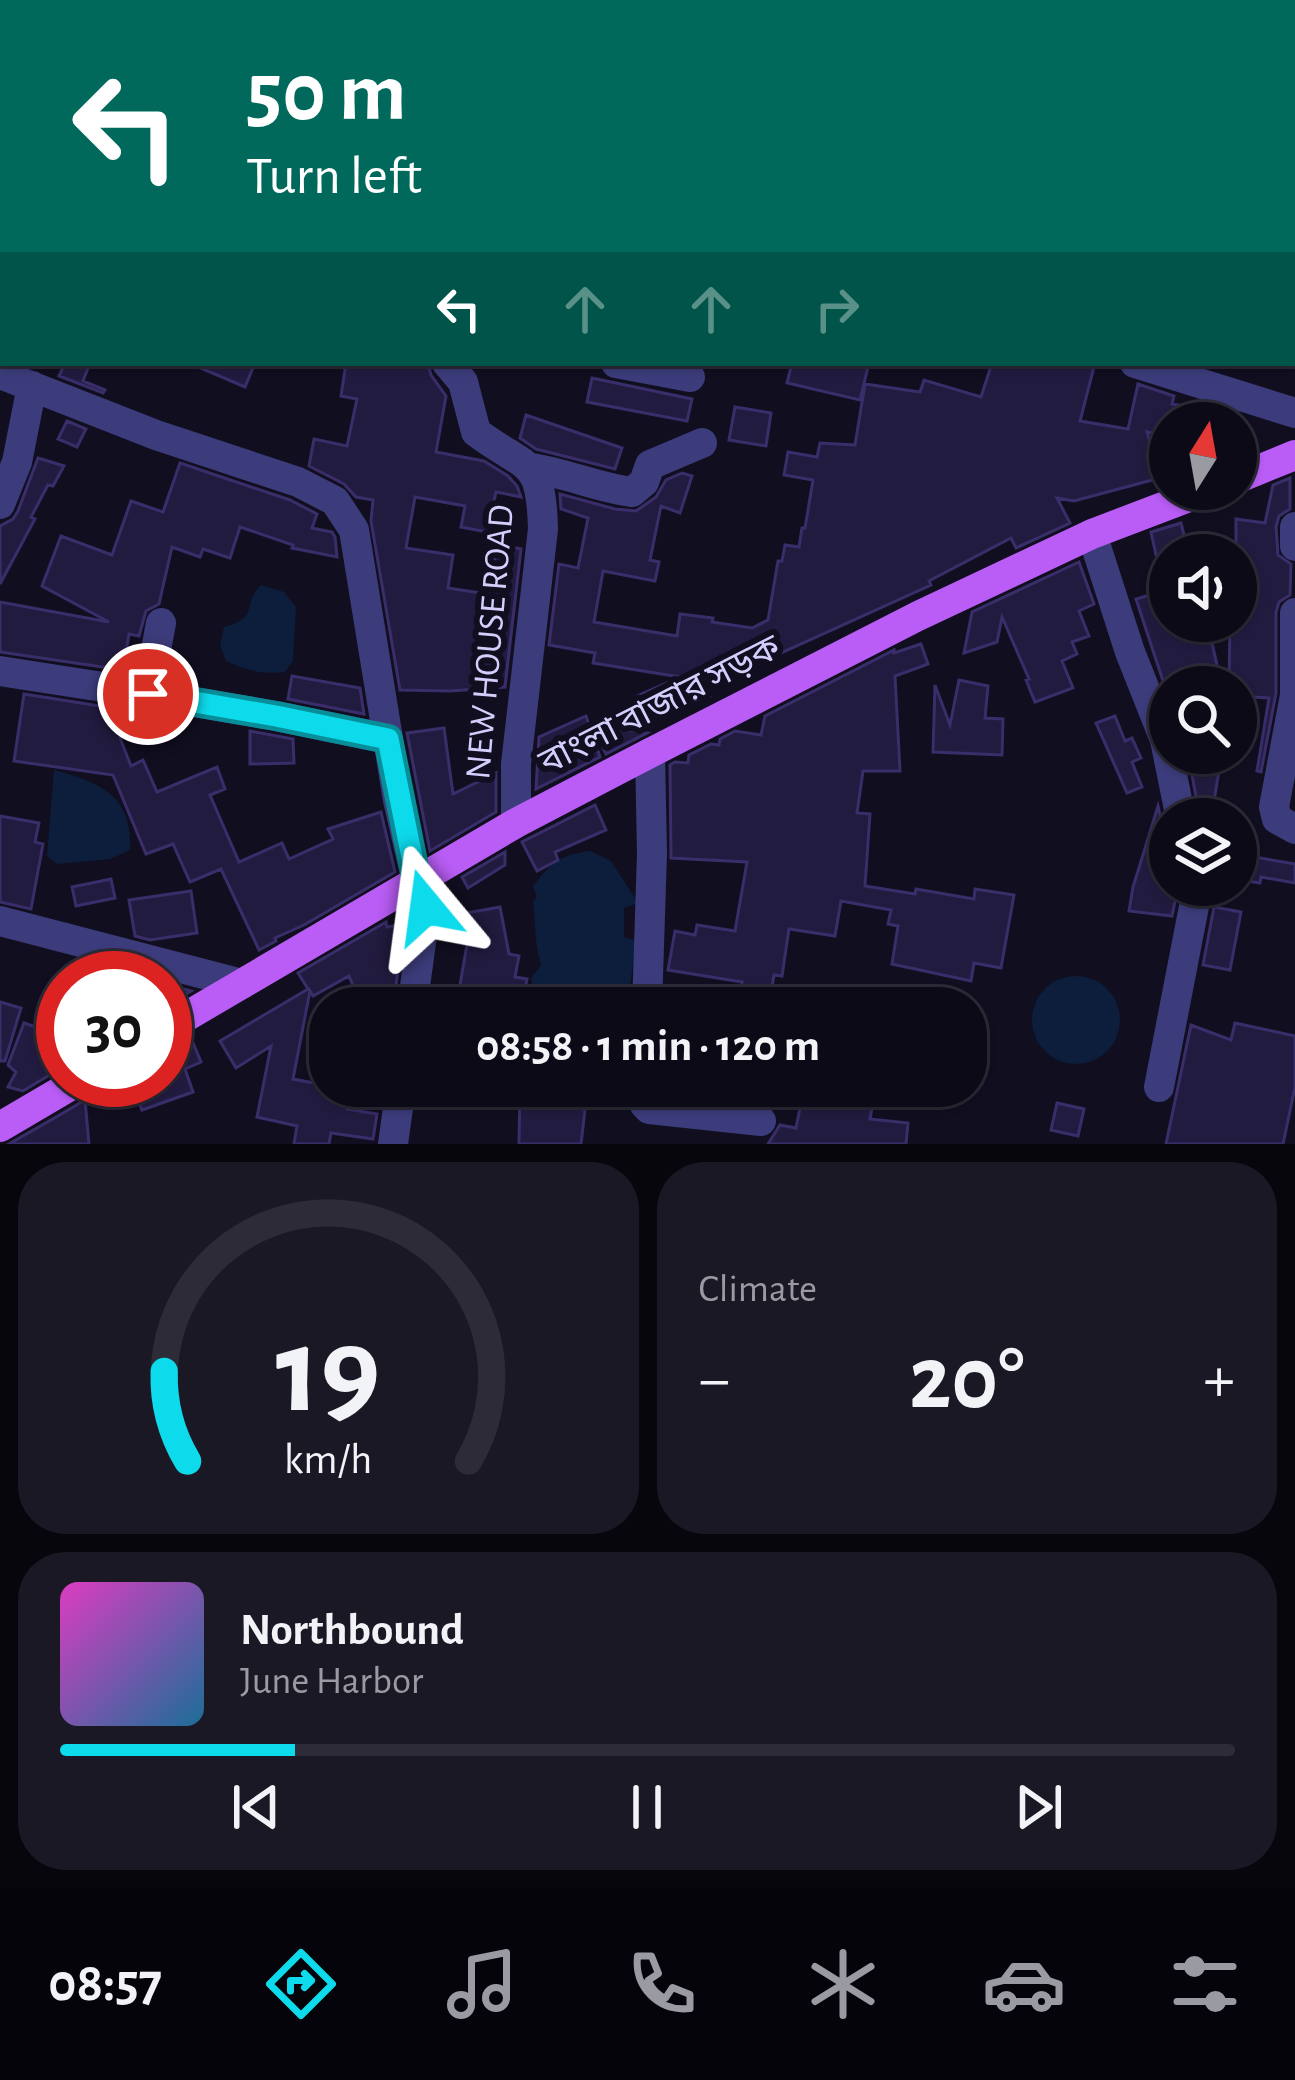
<!DOCTYPE html>
<meta charset="utf-8">
<style>
:root{--surface:#0d0a18;--page:#1b1825;--text:#f1f3f6;--muted:#9a9aa2;--line:#2d2b37;--accent:#0ddaeb}
body{margin:0;font-family:"Alegreya Sans","Noto Sans Bengali",sans-serif;background:var(--page);color:var(--text);height:100vh;display:flex;flex-direction:column;font-size:45px;white-space:nowrap}
*{box-sizing:border-box;margin:0}
p{font-size:39px;color:var(--muted)}
.icon{flex:none;width:66px;height:66px;fill:none;stroke:currentColor;stroke-width:2;stroke-linecap:round;stroke-linejoin:round}
.map{position:relative;height:1144px;overflow:hidden}
.drawer{display:flex;flex-direction:column;gap:18px;padding:18px;background:#07060d;flex:1}
.drawer>*{flex:none}
.hud{position:absolute;left:0px;top:0px;width:1296px;height:366px;box-shadow:0 3px 9px #0004,0 0 0 3px var(--line);background:#00695c;color:#fff;overflow:hidden}
.needle{width:78px;rotate:11deg}
.tools{position:absolute;left:1149px;top:402px;display:grid;gap:24px}
.tools a{display:grid;place-items:center;width:108px;height:108px;border-radius:50%;background:var(--surface);box-shadow:0 3px 9px #0004,0 0 0 3px var(--line);font-size:60px}
.speed{position:absolute;left:36px;top:951px;display:flex;gap:24px;font-size:60px;font-weight:700;text-align:center}
.speed>*{display:grid;place-content:center;width:156px;height:156px;border-radius:50%;background:var(--surface);box-shadow:0 3px 9px #0004,0 0 0 3px var(--line);line-height:1}
.speed .limit{border:18px solid #d22;background:#fff;color:#111}
.pin{position:absolute;display:grid;place-items:center;width:102px;height:102px;color:#fff;margin:-51px;border:6px solid #fff;border-radius:50%;box-shadow:0 3px 12px #0007}
.me{position:absolute;width:132px;margin:-66px;rotate:344deg;stroke-linejoin:round;filter:drop-shadow(0 0 9px #0008)}
.turn{display:flex;align-items:center;gap:42px;height:252px;padding:0 48px;font-size:54px}
.turn .icon{width:156px;height:156px;stroke-width:2.5}
.turn b{display:block;font-size:84px;line-height:102px}
.lanes{display:flex;align-items:center;height:114px;padding:0 48px;background:#0003;justify-content:center;gap:60px;direction:ltr}
.lanes .off{opacity:.35}
.big{font-size:90px;font-weight:600;line-height:1.1}
.drawer .card{flex:1;display:flex;flex-direction:column;justify-content:center;gap:18px;min-width:0;padding:0 42px;border-radius:48px;background:var(--page)}
.drawer .dial{align-items:center;gap:0}
.dial svg{height:312px;overflow:visible;fill:none;stroke:var(--line);stroke-width:7;stroke-linecap:round;text-anchor:middle}
.dial text{fill:var(--text);stroke:none}
.song{display:flex;align-items:center;gap:36px}
.cover{width:144px;height:144px;border-radius:18px;background:linear-gradient(135deg,hsl(310 70% 55%),hsl(200 70% 35%))}
.played{height:12px;border-radius:6px;background:linear-gradient(90deg,var(--accent) 20%,var(--line) 20%)}
.keys{display:flex;justify-content:space-around;direction:ltr}
.heat{display:flex;justify-content:space-between;align-items:center;font-size:66px;direction:ltr}
.drawer .tiles{flex:1;display:grid;gap:18px;grid-template-columns:1fr 1fr}
.card:last-child{grid-column:span 2}
.trip{position:absolute;left:309px;top:987px;width:678px;height:120px;border-radius:48px;background:var(--surface);box-shadow:0 3px 9px #0004,0 0 0 3px var(--line);font-weight:600;line-height:120px;text-align:center}
.tabs{display:flex;height:192px;justify-content:space-around;align-items:center;background:#05040a;color:var(--muted)}
.tabs .icon{width:84px;height:84px}
.tabs .selected{color:var(--accent)}
.tabs b{font-size:54px;color:var(--text)}
.map>svg:first-child{display:block}
.water{fill:#0c1e3b}
.building{fill:#221b40;stroke:#392e6a;stroke-width:3}
.lines{fill:none;stroke-linecap:round;stroke-linejoin:round}
.minor{stroke:#3c3c7c;stroke-width:30}
.major{stroke:#b95df6;stroke-width:30}
.route-casing{stroke:#088e99;stroke-width:30}
.route{stroke:#0ddaeb;stroke-width:21}
.labels{text-anchor:middle;dominant-baseline:central;stroke-width:12;stroke-linejoin:round;paint-order:stroke}
.street-label{font-size:36px;fill:#d3cffc;stroke:#110e20}
</style>
<div class="map">
<svg width="1295" height="1144" viewBox="0 0 1295 1144">
<rect width="100%" height="100%" fill="#110e20"/>
<path class="water" d="M261,585l23,7 12,15 -3,54 -8,11c-23,3 -39,-2 -59,-11l-6,-15 4,-19c35,-8 18,-23 37,-42z
M54,770c46,12 79,26 76,80l-20,9 -53,5 -10,-8z
M590,851l21,10 27,42 -14,5v29l12,4 -6,45 -35,21 -56,1 -4,-2 -4,-28 10,-13c-7,-23 -5,-41 -8,-63l4,-6 -4,-9c16,-24 30,-33 57,-36z
M1032 1020a44 44 0 1 1 88 0a44 44 0 1 1-88 0Z
M740,1086h55c-12,22 -29,22 -51,14z"/>
<path class="building" d="M65,363h25l-7,18 22,9 -2,3 -44,-17z
M189,363h66l-10,24z
M346,363h82l3,12 15,21 -10,56 48,9 24,15 9,10 4,11 -25,-5 -9,40 -26,-5 4,-21 -50,-9 -9,51 47,7 -5,33 39,6 11,-50 23,5 -16,138 -55,4 -50,-1 -29,-169 2,-21 -17,-3 -12,-13 -35,-18 5,-27 33,7 10,-47 -16,-3z
M792,363h77l-9,37 -73,-17z
M992,363h103l-15,58 48,8 10,-45 36,12 -2,8 50,9 -1,10h-51v13l-23,-4 13,46 -86,23 -17,-3 13,25 -54,25 -5,-10 -82,43 2,4 -225,102 4,9 -24,10 -2,-5 -37,16 -10,-21 43,-19 -87,-14 2,-10 -46,-8 10,-81 19,4 10,-50 -27,-9 -1,-15 55,15 21,2 20,-14 10,-17 16,-7 10,3 -12,37 -19,-7 -11,54 9,2 -4,19 -52,-10 -9,51 83,14 3,-22 33,4 -1,4 40,6 16,-8 10,-59h4l3,-16 14,2 3,-19h3l8,-48 -29,-5 4,-23 29,5 3,-14 35,2 10,-61 55,8 4,-12 57,17z
M592,378l100,21 -5,22 -100,-19z
M735,407l36,6 -5,33 -37,-6z
M526,415l96,33 -7,21 -79,-20 -16,-11z
M67,421l19,8 -9,18 -19,-8z
M38,458l26,8 -11,20 -5,-1 -17,32 4,2 -35,65v-58l13,-7 5,-8z
M180,463l110,37 27,14 -5,14 20,4 3,5 2,20 -45,-9 1,-3 -53,-18 -10,31 -27,-9 -3,8 -28,-10 -13,57 -13,7 -7,25 -10,-2 -6,36 -123,-18v-50l109,20 -67,-36 19,-50 51,19 19,-54 32,11z
M1290,478v31l-11,7 -3,11 2,28 13,9 -1,31 -11,7 -3,10v81l-15,79 -4,-1 12,-73 -33,-2v-9h-7l1,-66h6v-102l29,4 8,-38z
M1181,523l8,32h-33l-5,-23z
M1079,562l15,42 -15,7 10,25 -17,6 5,12 -15,7 11,27 -38,14 -9,-22 3,-1 -27,-62 -5,25 -33,11 8,-41z
M1170,589v32h37l15,66h-57l-29,-88z
M921,644l7,20 -33,12 5,95h-37l-6,42 13,1 -5,72 50,8 1,-5 58,10 1,-10 39,6 -13,73 -27,-5 -3,18 -79,-17 6,-38 -10,-2 3,-14 -50,-9 -6,35 -46,-7 -7,47 -8,-1 -5,30 -30,-5 3,-18 -74,-12 7,-39 20,4 2,-10 38,6 12,-69 -76,-4 -1,-93 5,-3 13,1 1,-8 22,-11 8,1 1,-6 15,-8 26,4 4,-19 129,-66v3z
M292,676l68,12 4,26 -76,-15z
M959,680l29,6 -3,32 18,1 -1,36 -69,-3 2,-67 15,40z
M24,694l101,16 -5,28 11,28 12,-6 14,32 60,-25 8,22 -15,6 29,67 43,-19 7,16 44,-20 -5,-10 53,-17 14,60 -91,53 -29,13 1,3 -17,9 -38,-81 -31,13 -17,-38 -27,10 -33,-79 -99,-14z
M586,716l14,41 -64,32 3,-52z
M1115,716l10,25 7,-3 9,20 -9,4 10,25 -15,6 -31,-70z
M444,728l9,66 43,-21v39l-66,39 -23,-118z
M623,729l24,4 -41,21 -7,-14z
M250,731l43,8 1,24 -44,1z
M1191,753h30l4,16 -6,2 -8,48h-11l-10,-55z
M595,805l11,25 -51,22 3,8 -21,11 -15,-29z
M1158,806l4,18 8,10v55l7,3 -5,24 -43,-5 4,-24z
M0,816l39,7 -4,19 8,2 -12,65 -31,-7z
M505,852v13l-37,23 -6,-11z
M1243,855l52,9v19l-34,-6 -1,6 -21,-3z
M111,879l4,19 -39,8 -4,-19z
M191,891l6,42 -47,7 -15,-4 -6,-36z
M500,907l9,47 10,2 -4,21 12,2 -6,29h-65l13,-75 -26,-6 1,-10z
M1214,907l27,5 -11,58 -27,-5z
M386,922l1,5 17,-3 -11,84h-33v-20h-6l-5,-12 -36,20 -3,-5 -17,88 58,11 -4,19 30,5 -4,25 -42,-6 -2,11h-35l3,-18 -40,-9 14,-71 -35,22 -16,-27 88,-52 -10,-16z
M165,984l26,7 -26,15z
M0,1002l21,6 -16,53h-5z
M24,1023l39,13v31l-40,24 -15,-4 8,-15 -8,-7z
M1235,1023l60,13v51l-12,57h-117l25,-119 40,15z
M191,1038l10,24 -16,7 8,23 -51,18 -8,-20 31,-10v-32z
M520,1086l33,3 1,-3h30v6h3l-6,52h-62z
M808,1086l45,6v-6h23l-6,33 38,4 -2,21h-138l12,-19 16,3 4,-20h4z
M85,1100l4,44h-80l54,-31z
M1057,1103l27,6 -6,27 -27,-6z"/>
<g class="lines">
<path class="minor" d="M361,0l7,3
M247,3l1,-3
M827,3v-3
M1293,301h2
M447,363l16,19 13,50c52,39 65,24 67,97l-27,235v59
M616,363l74,14
M1135,363l160,50
M0,374l156,61 142,47 37,19 19,29 44,270 19,82 9,24 -14,102
M532,468c34,5 66,20 100,24l12,-10 6,-17 52,-22
M0,504l17,-42 15,-76
M1295,527v19
M1092,534l38,118 35,88 16,79
M1295,613v82l-21,112 3,12 18,10
M161,623l-13,71 128,22 112,23
M0,671l148,23
M0,921l242,63
M647,1008l5,-155 -2,-100
M645,1086v19l4,4 112,12
M1159,1087l38,-196 -2,-6
M393,1144l8,-58"/>
<path class="major" d="M1236,479l59,-24
M165,1029l351,-206 134,-70 268,-137 174,-82 118,-45
M0,1127l80,-47"/>
</g>
<g class="lines">
<g class="route-casing">
<path id="route" d="M148,694l128,22 112,23 29,143 9,25"/>
</g>
<use href="#route" class="route"/>
</g>
<g class="labels">
<g class="street-label">
<text transform="translate(490 642) rotate(-85)">NEW HOUSE ROAD</text>
<text transform="translate(660 705) rotate(-27)">বাংলা বাজার সড়ক</text>
</g>
</g>
</svg>
<div class="tools">
<a><svg class="needle" viewBox="-14 -14 28 28"><path d="M0-13l5 13h-10z" fill="#e53935"/><path d="M0 13l5-13h-10z" fill="#9a9aa2"/></svg></a>
<a><svg class="icon" aria-label="sound" viewBox="0 0 24 24"><path d="M4 9h4l5-4v14l-5-4H4zM17 9q2 3 0 6"/></svg></a>
<a><svg class="icon" aria-label="search" viewBox="0 0 24 24"><circle cx="10" cy="10" r="6"/><path d="M15 15l6 6"/></svg></a>
<a><svg class="icon" aria-label="layers" viewBox="0 0 24 24"><path d="M12 4l9 5-9 5-9-5zM3 14l9 5 9-5"/></svg></a>
</div>
<div class="speed"><div class="limit">30</div></div>
<div class="pin" style="left:148px;top:694px;background:#d93025"><svg class="icon" aria-label="arrive" viewBox="0 0 24 24"><path d="M6 21V4h12l-3 4 3 4H6"/></svg></div>
<svg class="me" style="left:426px;top:907px" viewBox="-20 -20 40 40"><path d="M0-17L14 15 0 8-14 15z" fill="#0ddaeb" stroke="#fff" stroke-width="4"/></svg>
<div class="trip">08:58 · 1 min · 120 m</div>
<div class="hud">
<div class="turn"><svg class="icon" aria-label="left" viewBox="0 0 24 24"><path d="M17 20v-9H6M10 6l-5 5 5 5"/></svg><div><b>50 m</b>Turn left</div></div>
<div class="lanes"><svg class="icon" aria-label="left" viewBox="0 0 24 24"><path d="M17 20v-9H6M10 6l-5 5 5 5"/></svg><svg class="icon off" aria-label="ahead" viewBox="0 0 24 24"><path d="M12 20V5M6 11l6-6 6 6"/></svg><svg class="icon off" aria-label="ahead" viewBox="0 0 24 24"><path d="M12 20V5M6 11l6-6 6 6"/></svg><svg class="icon off" aria-label="right" viewBox="0 0 24 24"><path d="M7 20v-9h11M14 6l5 5-5 5"/></svg></div>
</div>
</div>
<section class="drawer">
<div class="tiles">
<div class="card dial"><svg viewBox="0 0 100 80">
<path d="M14 69A42 42 0 1 1 86 69"/>
<path d="M14 69A42 42 0 0 1 8 46" stroke="#0ddaeb"/>
<text x="50" y="56" font-size="32" font-weight="700">19</text>
<text x="50" y="72" font-size="11">km/h</text>
</svg></div>
<div class="card"><p>Climate</p>
<div class="heat"><a>−</a><b class="big">20°</b><a>+</a></div>
</div>
<div class="card">
<div class="song"><i class="cover"></i><div><b>Northbound</b><p>June Harbor</p></div></div>
<div class="played"></div>
<div class="keys"><svg class="icon" aria-label="previous" viewBox="0 0 24 24"><path d="M18 5L8 12l10 7zM5 5v14"/></svg><svg class="icon" aria-label="pause" viewBox="0 0 24 24"><path d="M8 5v14M16 5v14"/></svg><svg class="icon" aria-label="next" viewBox="0 0 24 24"><path d="M6 5l10 7-10 7zM19 5v14"/></svg></div>
</div>
</div>
</section>
<nav class="tabs">
<b>08:57</b>
<svg class="icon selected" aria-label="directions" viewBox="0 0 24 24"><path d="M12 3l9 9-9 9-9-9zM9 14v-3h6M13 9l2 2-2 2"/></svg>
<svg class="icon" aria-label="music" viewBox="0 0 24 24"><path d="M9 18V5l10-2v13"/><circle cx="6" cy="18" r="3"/><circle cx="16" cy="16" r="3"/></svg>
<svg class="icon" aria-label="phone" viewBox="0 0 24 24"><path d="M5 4h4l2 5-3 2q2 4 5 5l2-3 5 2v4C11 20 4 13 5 4z"/></svg>
<svg class="icon" aria-label="climate" viewBox="0 0 24 24"><path d="M12 3v18M4 7l16 10M4 17L20 7"/></svg>
<svg class="icon" aria-label="car" viewBox="0 0 24 24"><path d="M5 17H2v-5l4-1 3-4h7l3 4 3 1v5h-3M9 17h6M6 11h13"/><circle cx="7" cy="17" r="2"/><circle cx="17" cy="17" r="2"/></svg>
<svg class="icon" aria-label="filters" viewBox="0 0 24 24"><path d="M4 7h16M4 17h16"/><circle cx="9" cy="7" r="2"/><circle cx="15" cy="17" r="2"/></svg>
</nav>
